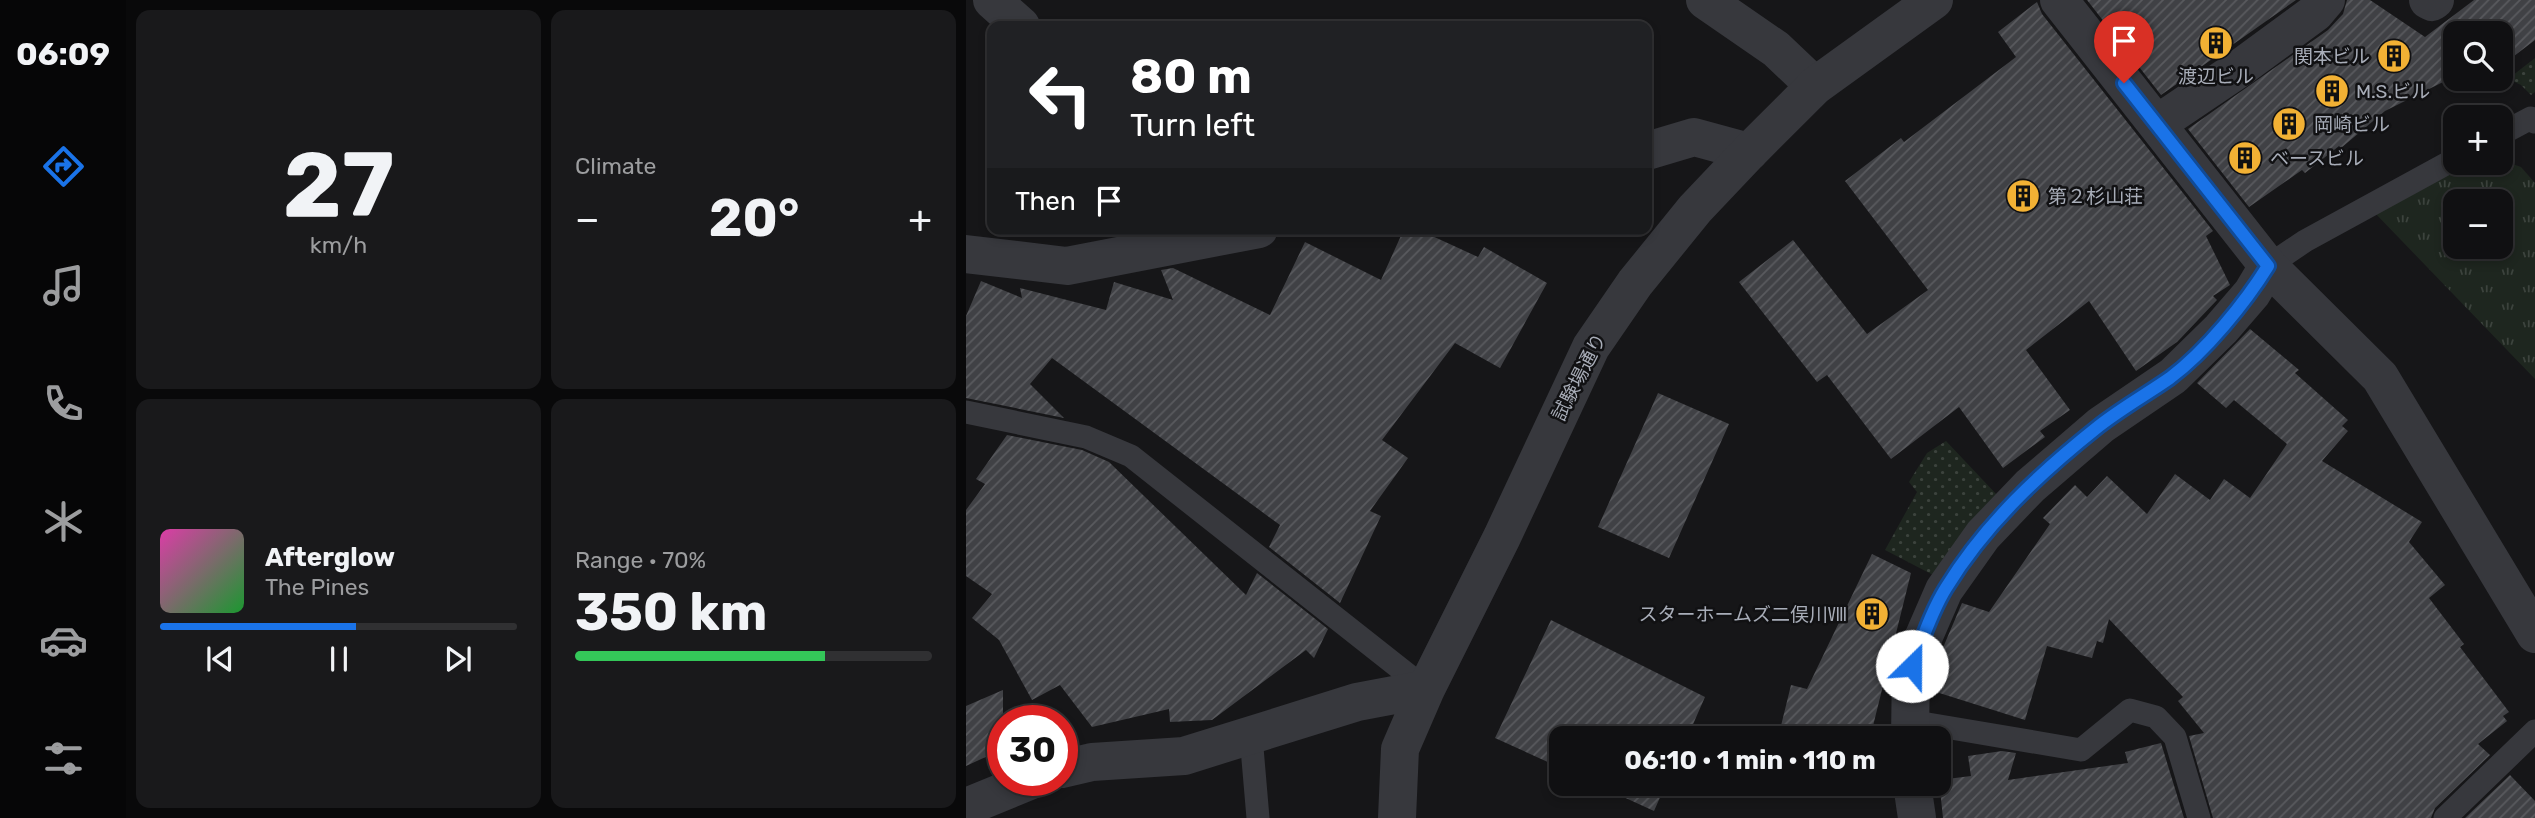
<!DOCTYPE html>
<meta charset="utf-8">
<style>
:root{--surface:#101012;--page:#19191b;--text:#f1f3f6;--muted:#9c9d9f;--line:#303032;--accent:#1a73e8}
body{margin:0;font-family:Rubik,"Noto Sans JP",sans-serif;background:var(--page);color:var(--text);height:100vh;display:flex;flex-direction:column;font-size:26px;white-space:nowrap}
*{box-sizing:border-box;margin:0}
p{font-size:23px;color:var(--muted)}
.icon{flex:none;width:38px;height:38px;fill:none;stroke:currentColor;stroke-width:2;stroke-linecap:round;stroke-linejoin:round}
.map{position:relative;flex:1;overflow:hidden}
.sheet{display:flex;flex-direction:column;gap:10px;padding:10px;background:#09090a;width:840px}
.sheet>*{flex:none}
.guide{position:absolute;left:21px;top:21px;width:665px;height:214px;border-radius:14px;box-shadow:0 4px 10px #0003,0 0 0 2px var(--line);background:#202124;color:#fff;overflow:hidden}
.controls{position:absolute;left:1477px;top:21px;display:grid;gap:14px}
.controls a{display:grid;place-items:center;width:70px;height:70px;border-radius:14px;background:var(--surface);box-shadow:0 4px 10px #0003,0 0 0 2px var(--line);font-size:35px}
.speed{position:absolute;left:21px;top:705px;display:flex;gap:14px;font-size:35px;font-weight:700;text-align:center}
.speed>*{display:grid;place-content:center;width:91px;height:91px;border-radius:50%;background:var(--surface);box-shadow:0 4px 10px #0003,0 0 0 2px var(--line);line-height:1}
.speed .limit{border:10px solid #d22;background:#fff;color:#111}
.pin{position:absolute;display:grid;place-items:center;width:60px;height:60px;color:#fff;margin:-72px -30px;border-radius:50% 50% 50% 0;rotate:-45deg;box-shadow:0 0 7px #0007}
.pin .icon{rotate:45deg}
.me{position:absolute;width:77px;margin:-38px;rotate:23deg;stroke-linejoin:round;filter:drop-shadow(0 0 5px #0008)}
.turn{display:flex;align-items:center;gap:24px;height:147px;padding:0 28px;font-size:32px}
.turn .icon{width:91px;height:91px;stroke-width:2.5}
.turn b{display:block;font-size:49px;line-height:60px}
.then{display:flex;align-items:center;height:66px;padding:0 28px;background:#0003;gap:14px;font-size:26px}
.big{font-size:52px;font-weight:700;line-height:1.1}
.sheet .widget{flex:1;display:flex;flex-direction:column;justify-content:center;gap:10px;min-width:0;padding:0 24px;border-radius:14px;background:var(--page)}
.sheet .dial{align-items:center;gap:0}
.dial b{font-size:91px;line-height:1}
.song{display:flex;align-items:center;gap:21px}
.cover{width:84px;height:84px;border-radius:10px;background:linear-gradient(135deg,hsl(320 70% 55%),hsl(130 70% 35%))}
.played{height:7px;border-radius:4px;background:linear-gradient(90deg,var(--accent) 55%,var(--line) 55%)}
.keys{display:flex;justify-content:space-around;direction:ltr}
.heat{display:flex;justify-content:space-between;align-items:center;font-size:38px;direction:ltr}
.charge{height:10px;border-radius:5px;background:linear-gradient(90deg,#34c759 70%,var(--line) 0)}
.sheet .tiles{flex:1;display:grid;gap:10px;grid-template-columns:repeat(2,1fr)}
.trip{position:absolute;left:583px;top:726px;width:402px;height:70px;border-radius:14px;background:var(--surface);box-shadow:0 4px 10px #0003,0 0 0 2px var(--line);font-weight:700;line-height:70px;text-align:center}
main{display:flex;flex:1;min-height:0}
.menu{display:flex;flex-direction:column;width:126px;justify-content:space-around;align-items:center;background:#060607;color:var(--muted)}
.menu .icon{width:49px;height:49px}
.menu .current{color:var(--accent)}
.menu b{font-size:32px;color:var(--text)}
.map>svg:first-child{display:block}
.grass{fill:url(#grass-dots)}
.park{fill:url(#park-tufts);fill-rule:evenodd}
.building{fill:url(#building-hatch)}
.lines{fill:none;stroke-linecap:round;stroke-linejoin:round}
.service{stroke:#37383d;stroke-width:23}
.minor{stroke:#37383d;stroke-width:38}
.tertiary{stroke:#37383d;stroke-width:38}
.route-casing{stroke:#114b97;stroke-width:18}
.route{stroke:#1a73e8;stroke-width:12}
.labels{text-anchor:middle;dominant-baseline:central;stroke-width:5;stroke-linejoin:round;paint-order:stroke}
.poi-label{font-size:19px;fill:#a8adb8;stroke:#111113;text-anchor:start}
.street-label{font-size:19px;fill:#a8adb8;stroke:#111113}
</style>
<main>
<nav class="menu">
<b>06:09</b>
<svg class="icon current" aria-label="directions" viewBox="0 0 24 24"><path d="M12 3l9 9-9 9-9-9zM9 14v-3h6M13 9l2 2-2 2"/></svg>
<svg class="icon" aria-label="music" viewBox="0 0 24 24"><path d="M9 18V5l10-2v13"/><circle cx="6" cy="18" r="3"/><circle cx="16" cy="16" r="3"/></svg>
<svg class="icon" aria-label="phone" viewBox="0 0 24 24"><path d="M5 4h4l2 5-3 2q2 4 5 5l2-3 5 2v4C11 20 4 13 5 4z"/></svg>
<svg class="icon" aria-label="climate" viewBox="0 0 24 24"><path d="M12 3v18M4 7l16 10M4 17L20 7"/></svg>
<svg class="icon" aria-label="car" viewBox="0 0 24 24"><path d="M5 17H2v-5l4-1 3-4h7l3 4 3 1v5h-3M9 17h6M6 11h13"/><circle cx="7" cy="17" r="2"/><circle cx="17" cy="17" r="2"/></svg>
<svg class="icon" aria-label="filters" viewBox="0 0 24 24"><path d="M4 7h16M4 17h16"/><circle cx="9" cy="7" r="2"/><circle cx="15" cy="17" r="2"/></svg>
</nav>
<section class="sheet">
<div class="tiles">
<div class="widget dial"><b>27</b><p>km/h</p></div>
<div class="widget"><p>Climate</p>
<div class="heat"><a>−</a><b class="big">20°</b><a>+</a></div>
</div>
<div class="widget">
<div class="song"><i class="cover"></i><div><b>Afterglow</b><p>The Pines</p></div></div>
<div class="played"></div>
<div class="keys"><svg class="icon" aria-label="previous" viewBox="0 0 24 24"><path d="M18 5L8 12l10 7zM5 5v14"/></svg><svg class="icon" aria-label="pause" viewBox="0 0 24 24"><path d="M8 5v14M16 5v14"/></svg><svg class="icon" aria-label="next" viewBox="0 0 24 24"><path d="M6 5l10 7-10 7zM19 5v14"/></svg></div>
</div>
<div class="widget"><p>Range · 70%</p><b class="big">350 km</b><div class="charge"></div></div>
</div>
</section>
<div class="map">
<svg width="1569" height="818" viewBox="0 0 1569 818">
<defs>
<pattern id="grass-dots" width="8" height="8" patternUnits="userSpaceOnUse" patternTransform="scale(1.75)"><rect width="8" height="8" fill="#1e261f"/><path d="M2 2h.1M6 6h.1" fill="none" stroke="#3c433d" stroke-width="1.8" stroke-linecap="round"/></pattern>
<pattern id="park-tufts" width="24" height="20" patternUnits="userSpaceOnUse" patternTransform="scale(1.75)"><rect width="24" height="20" fill="#1e261f"/><path d="M3 7l-1-3M5 7V3M7 7l1-3M15 17l-1-3M17 17v-4M19 17l1-3" fill="none" stroke="#3c433d"/></pattern>
<pattern id="building-hatch" width="6" height="6" patternUnits="userSpaceOnUse" patternTransform="scale(1.75)"><rect width="6" height="6" fill="#404145"/><path d="M-1 1l2-2M0 6l6-6M5 7l2-2" fill="none" stroke="#595a5e"/></pattern>
</defs>
<rect width="100%" height="100%" fill="#161618"/>
<path class="grass" d="M1569,58v34l-4,3 -10,-10 -13,-6z
M980,441l52,55 -63,80 -50,-26 32,-58 -8,-10 18,-29z"/>
<path class="park" d="M1535,160l20,7 14,16v196l-161,-167 98,-49h29zM1489,201h46v46h-46z"/>
<path class="building" d="M1121,0h209l-135,95z
M1381,0h23l55,37 49,-37h61v40l-34,26v-33h-46v43l-70,35 -44,37 -2,-2 -34,27 -3,-3 -53,37 -61,-78 140,-99 15,-16z
M1071,2l5,12 171,217 -7,5 24,49 -17,11 4,4 -40,42 -41,29 -47,-70 -63,49 44,60 -30,21 5,6 -42,31 -44,-61 -68,52 -64,-84 -10,7 -78,-100 54,-42 74,94 61,-44 -83,-109 56,-43 3,4 112,-85 -18,-25z
M1498,79h20l-13,10z
M438,229h13l61,28 6,-10 63,36 -47,85 -45,-25 -73,97 26,18 -38,53 11,5 -41,87 -71,-56 11,-22 -228,-167 -22,26 34,34 -98,-20v-82l15,-35 41,17 -2,-10 86,22 8,-28 59,18 -12,-30 12,-2 97,47 35,-73 76,38z
M1284,329l49,41 -4,3 53,47 -6,6 6,5 -26,30 100,61 -13,20 36,43 -16,13 35,46 -4,3 49,65 -6,4 4,5 -29,23 12,11 -55,53 -4,10h-218l-24,-82 15,-3 -26,-32 5,-4 -74,-78 -6,24 -6,-2 -5,17 -45,-12 -22,74 -92,-29v-20l29,-68 27,9 61,-88 -7,-6 32,-33 12,12 20,-21 40,38 28,-40 35,26 14,-21 26,19 37,-54 -53,-44 -8,8 -29,-25z
M692,393l71,31 -60,134 -71,-31z
M41,435l75,15 27,12 137,133 11,-22 71,56 -14,29 -8,-8 -94,70 -42,2 -1,-13 -77,18 -32,-42 -28,15 -33,-60 -27,-22 20,-24 -26,-18v-66l19,-26 -9,-5z
M906,554l39,19 -41,165h-92l13,-53 16,4z
M585,620l154,77 -18,41h-126v30l-66,-30z
M37,690v59l-37,17v-60z
M1195,743l23,75h-241l-4,-38 32,-4 -3,-20 34,-5 14,2 -8,27 120,-17 -3,-11z
M1544,775l25,26v17h-70z
M629,784h71l-12,27z"/>
<g class="lines">
<path class="service" d="M1535,134l30,-16 4,4
M1302,266l37,-25 150,-82
M0,412l120,25 45,19 295,233
M944,721l171,29 49,-40 26,7 19,20 24,81
M285,736l7,82
M1479,818l90,-87"/>
<path class="minor" d="M26,0l29,26
M739,0l71,49 39,37
M1093,0l209,266 112,111 155,257
M1462,0l4,2 3,-2
M1191,124l83,-56 75,-55 11,-13
M681,151l47,-14 55,15
M0,254l101,12 192,-37
M944,738l1,-72 33,-76 39,-55 47,-49 71,-61 72,-49 48,-47 31,-36 16,-27
M946,784l5,34"/>
<path class="tertiary" d="M96,769l30,-7 92,-6 173,-54 69,-13
M0,807l66,-27
M431,818l3,-69 26,-60 76,-152 89,-190 44,-64 60,-74 54,-57 66,-66 119,-86"/>
</g>
<g class="lines">
<g class="route-casing">
<path id="route" d="M946,666c10,-25 19,-54 34,-78 39,-64 95,-116 153,-162 23,-18 48,-32 71,-48 36,-27 75,-75 98,-112l-144,-183"/>
</g>
<use href="#route" class="route"/>
</g>
<defs>
<g id="building-disc" transform="scale(1.75)"><circle r="9.5" fill="#f2b134" stroke="#111113"/><path d="M-4-6H4V6H1V3H-1V6H-4ZM-2.5-4.3h1.7v1.8h-1.7ZM.8-4.3h1.7v1.8H.8ZM-2.5-1h1.7V.8h-1.7ZM.8-1h1.7V.8H.8Z" fill="#111"/></g>
</defs>
<g fill-rule="evenodd">
<use href="#building-disc" x="1250" y="43"/>
<use href="#building-disc" x="1428" y="56"/>
<use href="#building-disc" x="1366" y="91"/>
<use href="#building-disc" x="1323" y="124"/>
<use href="#building-disc" x="1279" y="158"/>
<use href="#building-disc" x="1057" y="196"/>
<use href="#building-disc" x="906" y="614"/>
</g>
<g class="labels">
<g class="poi-label">
<text x="1404" y="56" text-anchor="end">関本ビル</text>
<text x="1250" y="76" text-anchor="middle">渡辺ビル</text>
<text x="1390" y="91">M.S.ビル</text>
<text x="1348" y="124">岡崎ビル</text>
<text x="1304" y="158">ベースビル</text>
<text x="1082" y="196">第２杉山荘</text>
<text x="881" y="614" text-anchor="end">スターホームズ二俣川Ⅷ</text>
</g>
<g class="street-label">
<text transform="translate(613 377) rotate(-63)">試験場通り</text>
</g>
</g>
</svg>
<div class="controls">
<a><svg class="icon" aria-label="search" viewBox="0 0 24 24"><circle cx="10" cy="10" r="6"/><path d="M15 15l6 6"/></svg></a>
<a>+</a>
<a>−</a>
</div>
<div class="speed"><div class="limit">30</div></div>
<div class="pin" style="left:1158px;top:83px;background:#d93025"><svg class="icon" aria-label="arrive" viewBox="0 0 24 24"><path d="M6 21V4h12l-3 4 3 4H6"/></svg></div>
<svg class="me" style="left:946px;top:666px" viewBox="-20 -20 40 40"><circle r="19" fill="#fff"/><path d="M0-13L10 11 0 6-10 11z" fill="#1a73e8"/></svg>
<div class="trip">06:10 · 1 min · 110 m</div>
<div class="guide">
<div class="turn"><svg class="icon" aria-label="left" viewBox="0 0 24 24"><path d="M17 20v-9H6M10 6l-5 5 5 5"/></svg><div><b>80 m</b>Turn left</div></div>
<div class="then">Then<svg class="icon" aria-label="arrive" viewBox="0 0 24 24"><path d="M6 21V4h12l-3 4 3 4H6"/></svg></div>
</div>
</div>
</main>
